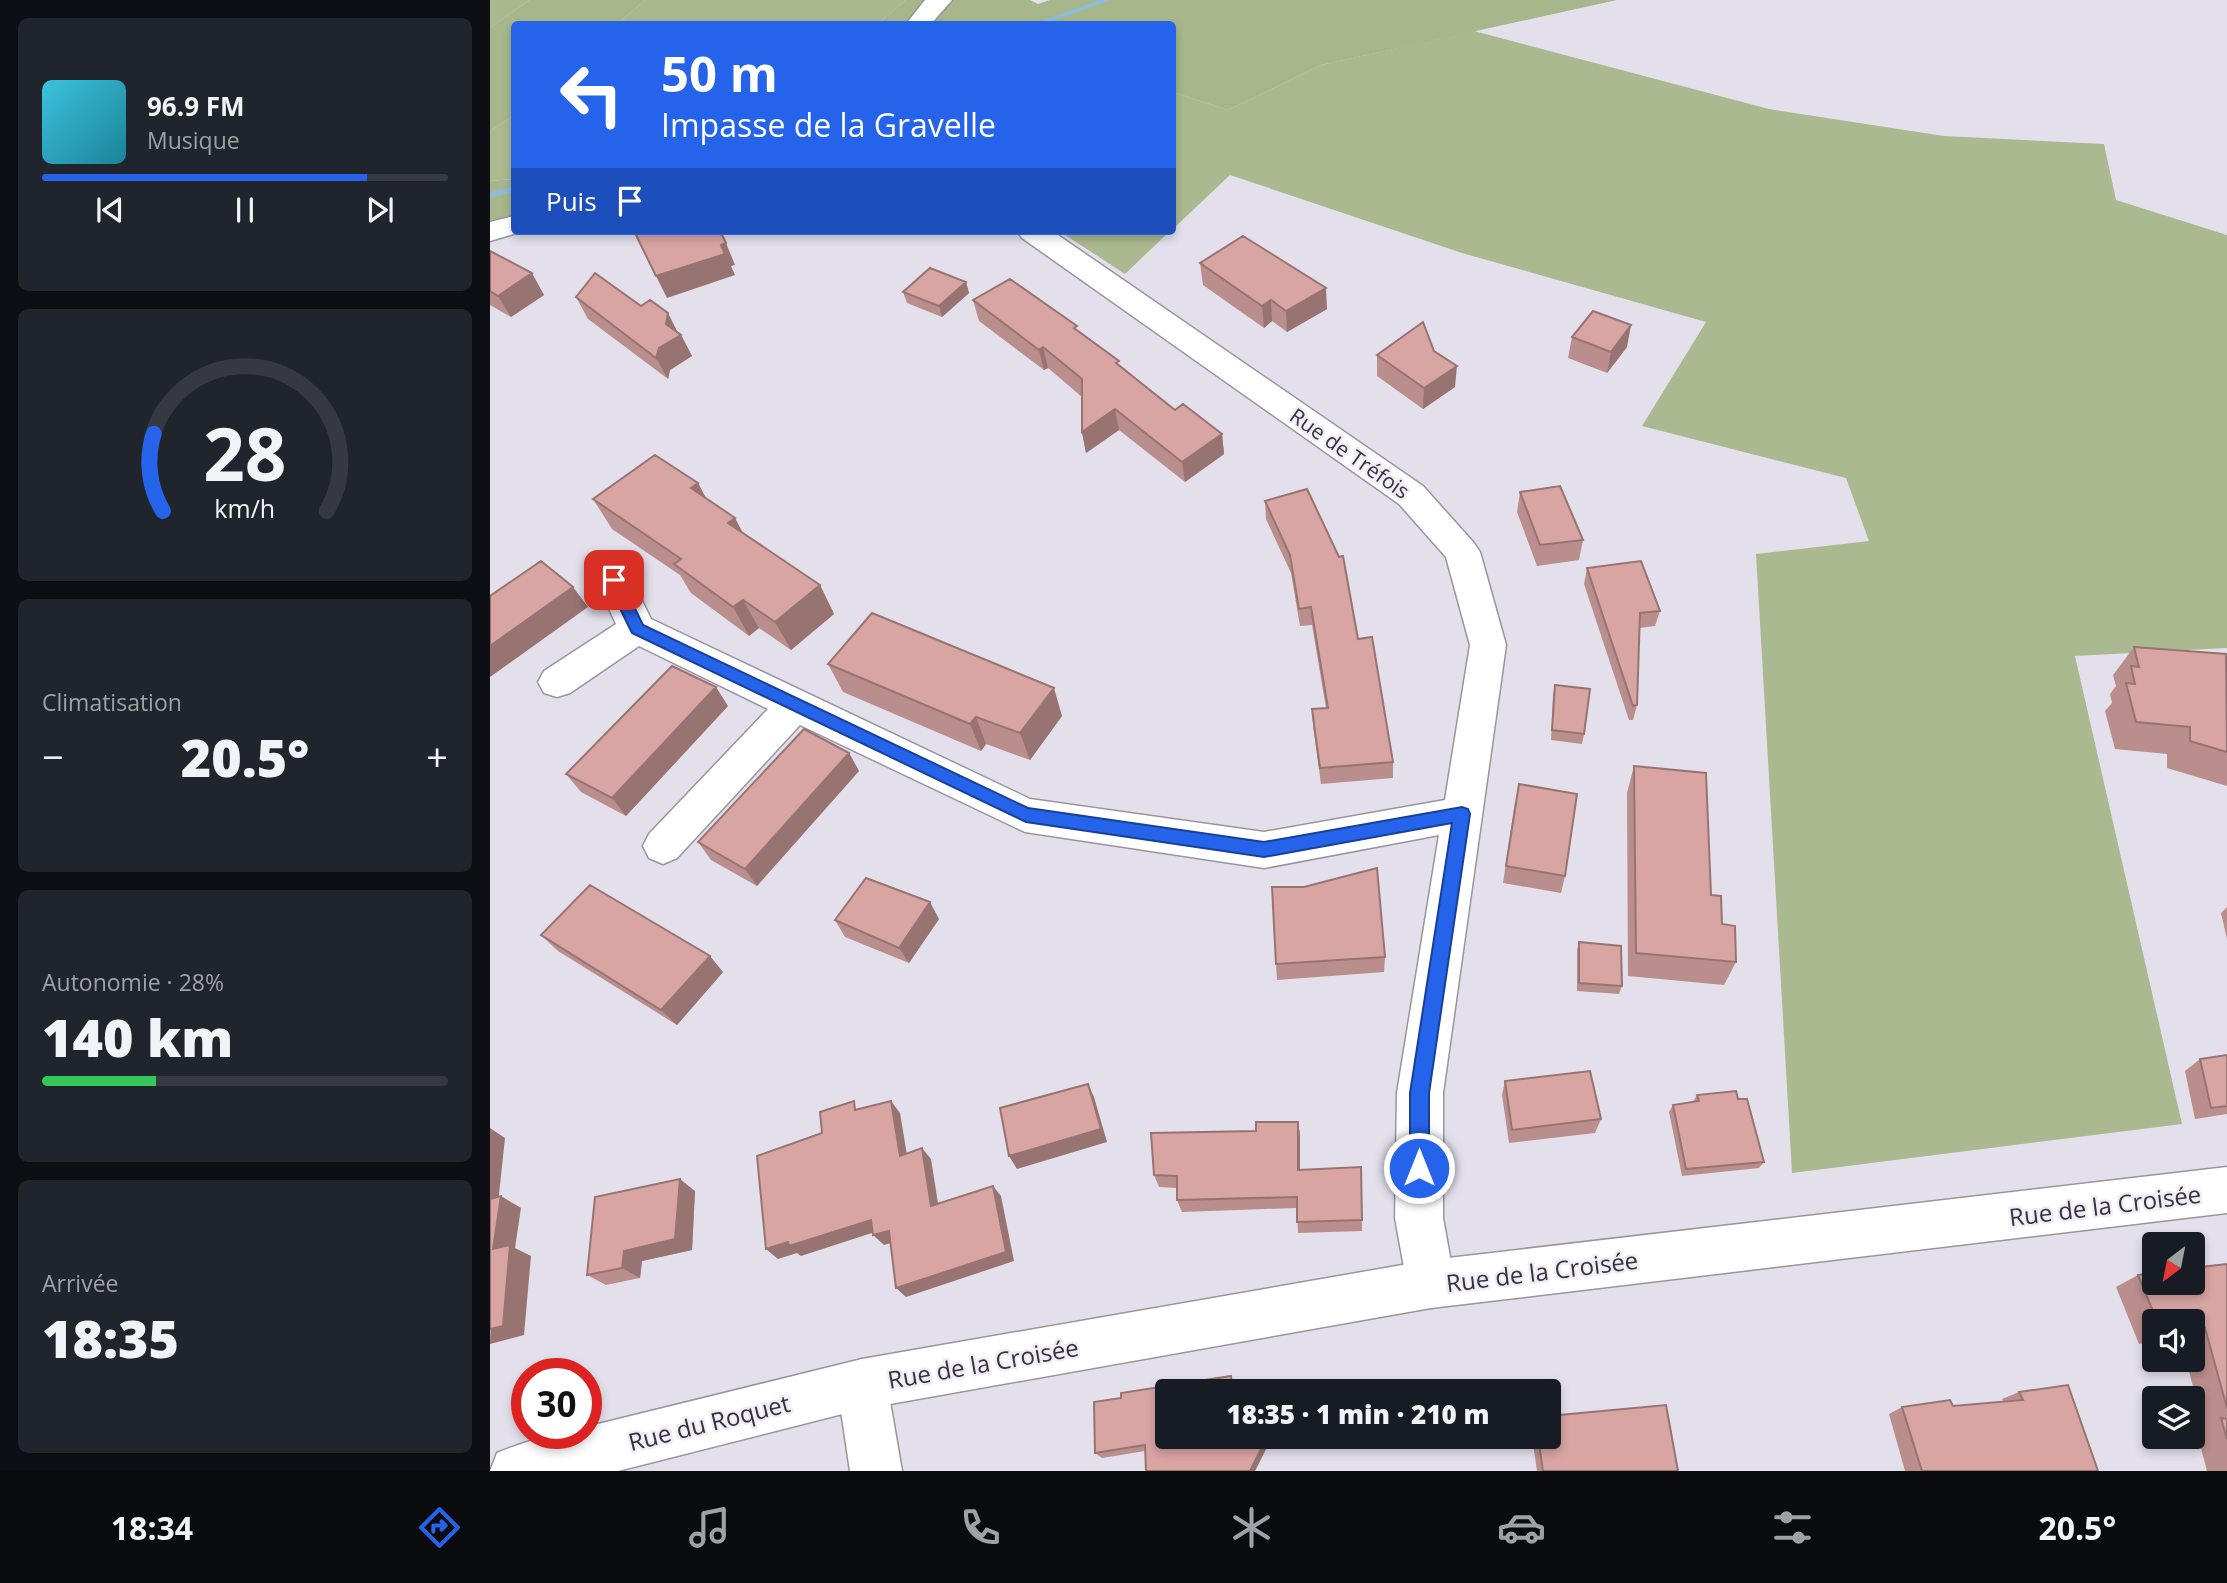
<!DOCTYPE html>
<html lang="fr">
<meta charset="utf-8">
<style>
:root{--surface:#171b24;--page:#20242c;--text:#f1f3f6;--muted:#9ea1a6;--line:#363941;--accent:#2563eb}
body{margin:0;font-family:"Open Sans",sans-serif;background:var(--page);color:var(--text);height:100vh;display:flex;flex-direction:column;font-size:26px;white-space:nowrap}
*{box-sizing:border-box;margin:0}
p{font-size:23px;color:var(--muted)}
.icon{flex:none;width:38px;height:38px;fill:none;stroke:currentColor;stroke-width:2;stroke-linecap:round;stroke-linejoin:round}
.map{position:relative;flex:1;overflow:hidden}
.drawer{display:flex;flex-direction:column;gap:18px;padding:18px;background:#0d0f14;width:490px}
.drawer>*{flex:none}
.banner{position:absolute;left:21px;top:21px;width:665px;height:214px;border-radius:7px;box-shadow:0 4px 10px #0003;background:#2563eb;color:#fff;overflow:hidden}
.needle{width:46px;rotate:212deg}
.buttons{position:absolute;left:1652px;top:1232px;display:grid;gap:14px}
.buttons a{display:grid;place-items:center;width:63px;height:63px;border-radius:7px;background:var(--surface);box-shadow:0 4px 10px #0003;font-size:35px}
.speed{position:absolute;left:21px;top:1358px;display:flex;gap:14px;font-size:35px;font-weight:700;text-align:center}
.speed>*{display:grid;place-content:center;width:91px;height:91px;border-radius:50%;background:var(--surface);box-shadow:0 4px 10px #0003;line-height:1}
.speed .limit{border:10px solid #d22;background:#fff;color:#111}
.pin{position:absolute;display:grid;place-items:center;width:60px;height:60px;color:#fff;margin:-30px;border-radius:14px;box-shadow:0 4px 10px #0006}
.me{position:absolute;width:77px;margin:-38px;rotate:0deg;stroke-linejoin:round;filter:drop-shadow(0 0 5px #0008)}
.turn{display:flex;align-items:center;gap:24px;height:147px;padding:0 35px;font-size:32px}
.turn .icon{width:91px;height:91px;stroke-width:2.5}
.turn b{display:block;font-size:49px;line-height:60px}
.then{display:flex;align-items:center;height:66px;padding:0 35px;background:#0003;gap:14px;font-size:26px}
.big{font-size:52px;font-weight:800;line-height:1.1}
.drawer .tile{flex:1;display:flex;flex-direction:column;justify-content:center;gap:10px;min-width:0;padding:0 24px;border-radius:10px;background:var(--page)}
.drawer .dial{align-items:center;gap:0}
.dial svg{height:182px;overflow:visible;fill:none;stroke:var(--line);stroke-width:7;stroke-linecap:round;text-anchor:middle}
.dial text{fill:var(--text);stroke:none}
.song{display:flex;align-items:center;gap:21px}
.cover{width:84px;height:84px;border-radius:10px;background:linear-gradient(135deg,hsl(190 70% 55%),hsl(190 70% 35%))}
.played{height:7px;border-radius:4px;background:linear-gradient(90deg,var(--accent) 80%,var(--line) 80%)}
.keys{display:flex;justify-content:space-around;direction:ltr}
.heat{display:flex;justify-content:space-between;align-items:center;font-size:38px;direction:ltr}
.charge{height:10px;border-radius:5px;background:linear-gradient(90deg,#34c759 28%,var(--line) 0)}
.trip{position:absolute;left:665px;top:1379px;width:406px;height:70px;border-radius:7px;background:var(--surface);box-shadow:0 4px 10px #0003;font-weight:800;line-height:70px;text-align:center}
.dock{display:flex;height:112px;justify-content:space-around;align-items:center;background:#090b0e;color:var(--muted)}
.dock .icon{width:49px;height:49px}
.dock .on{color:var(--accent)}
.dock b{font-size:32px;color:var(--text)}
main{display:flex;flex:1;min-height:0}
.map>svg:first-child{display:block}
.green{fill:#abb990}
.forest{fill:#a7b68b}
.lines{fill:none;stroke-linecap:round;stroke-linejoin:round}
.stream{fill:#8ebcd5;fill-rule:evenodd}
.minor-casing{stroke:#9795a0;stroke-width:3}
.secondary-casing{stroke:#9795a0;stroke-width:3}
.minor{fill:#fff;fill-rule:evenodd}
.secondary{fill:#fff;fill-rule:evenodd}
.wall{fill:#ba8e8c}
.shaded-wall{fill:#977472}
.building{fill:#d8a5a3;stroke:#977472;stroke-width:2}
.route{fill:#2563eb;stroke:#184099;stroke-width:2}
.labels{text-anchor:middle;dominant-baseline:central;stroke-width:5;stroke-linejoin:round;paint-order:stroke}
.street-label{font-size:21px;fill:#353439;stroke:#f0edf9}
.near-street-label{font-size:24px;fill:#353439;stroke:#f0edf9}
</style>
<main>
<section class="drawer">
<div class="tile">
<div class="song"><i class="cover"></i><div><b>96.9 FM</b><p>Musique</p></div></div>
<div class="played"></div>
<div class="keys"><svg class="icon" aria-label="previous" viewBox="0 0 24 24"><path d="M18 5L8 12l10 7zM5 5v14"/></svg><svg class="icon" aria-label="pause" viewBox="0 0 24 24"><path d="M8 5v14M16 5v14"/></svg><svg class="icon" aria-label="next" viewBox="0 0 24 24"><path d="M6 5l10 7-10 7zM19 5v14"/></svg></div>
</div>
<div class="tile dial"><svg viewBox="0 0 100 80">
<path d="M14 69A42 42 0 1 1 86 69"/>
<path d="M14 69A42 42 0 0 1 10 35" stroke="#2563eb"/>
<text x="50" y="56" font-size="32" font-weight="700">28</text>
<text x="50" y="72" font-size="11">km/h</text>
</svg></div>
<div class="tile"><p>Climatisation</p>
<div class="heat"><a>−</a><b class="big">20.5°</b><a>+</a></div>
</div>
<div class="tile"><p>Autonomie · 28%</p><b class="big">140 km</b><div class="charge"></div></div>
<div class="tile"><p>Arrivée</p><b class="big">18:35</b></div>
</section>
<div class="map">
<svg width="1737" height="1471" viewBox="0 0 1737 1471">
<rect width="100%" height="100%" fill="#e3e0ec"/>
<path class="green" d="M0,0h40l-40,28z
M155,0h261l-28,24h-261z
M984,31l295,78 175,27 160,8 12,56 111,35v413l-152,8 107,468 -390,49 -36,-619 113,-13 -23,-63 -204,-52 64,-104 -244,-69 -232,-78 -57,54v-137l55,18 93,-45z
M24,115v64l-24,2v-50z
M569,231h111l-45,43z"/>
<path class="forest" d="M40,0h115l-28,24h-103v91l-24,16v-103z
M416,0h124l8,4 12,-4h567l-296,65 -93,45 -55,-18 -1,-68h-294z
M24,179v38l-24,6v-42z"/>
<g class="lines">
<path class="stream" d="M609,0h12l-68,24h-10z
M24,186v6l-24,6v-6z"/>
<g class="minor-casing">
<path id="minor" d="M435,0h27l-21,24h-25z
M24,216v15h10l-34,10v-19z
M527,231h35l371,255 51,57 6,9 26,93 -63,448v125l12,66 -7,17 -17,7 -17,-7 -7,-17 -12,-66 2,-125 42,-258 -175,33 -239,-36 -225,-107 -123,133 -14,6 -14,-6 -6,-12 6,-12 119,-125 -129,-63 -69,47 -13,4 -13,-4 -6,-11 6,-11 72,-47 -20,-44 5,-10 13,-4 13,4 24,49 379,180 234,33 181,-32 25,-155 -24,-88 -47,-53 -377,-266z
M372,1359l18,7 7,18 15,87h-52l-13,-87 7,-18z"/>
</g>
<g class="secondary-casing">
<path id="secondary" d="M1737,1167v46l-796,95 -569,101 -244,62h-128l7,-18c28,-12 58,-20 89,-20v-6l276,-68 569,-99z"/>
</g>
<use href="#minor" class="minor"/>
<use href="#secondary" class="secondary"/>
</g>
<path class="wall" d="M0,251l54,44 -33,22 -21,-12z
M710,263l127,46 -40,23 -15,-11 -8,7 -61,-43z
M476,282l3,11 -27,24 -35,-14 -4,-11z
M86,297l102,36 3,2 11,21 -22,14 -2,9 -80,-60z
M483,300l105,31 97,79 47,24 2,20 -39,28 -66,-52 -33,23 -4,-21v-35l-34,-29 -4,2 -65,-49z
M1082,337l55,10 -20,26 -39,-15z
M944,351l21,36 -32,22 -46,-33v-21z
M208,483l8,16 37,34 77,52 14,29 -43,36 -32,-22 -10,8 -58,-43 -11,-18 -68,-46 -19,-30z
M1030,492l63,48 -4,20 -42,6 -20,-54z
M775,501l93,138 35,123v16l-72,6 -8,-58 -1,-17 14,-1 -14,-83 -12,1 -9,-53 -25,-54z
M1097,568l73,43 -5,15 -16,2 -2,77 -4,15h-4l-45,-136z
M1644,647l93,9v130l-60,-18v-14l-52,-5 -10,-38 7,-8 -2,-9 6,-8 -3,-11z
M338,664l234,52 -32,44 -44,-16 -5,7 -138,-59z
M1065,685l29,49 -2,10 -31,-4 2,-45z
M238,706l-102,110 -45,-24 -15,-18z
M359,753l10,18 -102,115 -46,-26 -13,-18z
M1144,766l77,129 25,67 -12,23 -96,-9 -1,-183z
M1025,802l50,74 -4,17 -58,-10z
M1737,907v32l-6,-26z
M449,919l-30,44 -64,-26 -10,-17z
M51,935l182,37 -46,53 -119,-74z
M1089,942l43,44 -3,8 -42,-3v-41z
M895,957l-1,15 -107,8 -1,-16z
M1737,1055v59l-32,5 -10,-48 15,-12z
M1015,1081l96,38 -6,14 -86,10 -7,-48z
M1207,1095l41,4 26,63 -5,6 -77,8 -13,-64 4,-7 20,-3z
M808,1122l2,13v35l61,-3 1,64 -64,2 -1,-25 -115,4 -5,-12v-12l-18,-1 -5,-12 102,-44z
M205,1191l-3,59 -50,11 -2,17 -34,7 -19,-10z
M1737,1264v207h-20l-12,-45 8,-2 -17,-64h7v-39h-39v21l-15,2 -23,-57 22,-12z
M743,1383l-66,54h105l-17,34h-109l-1,-20 -43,7 -7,-5z
M1529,1392l78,79h-192l-16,-57 13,-7 51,-1 51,-4 -2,-3z
M1042,1437h17l129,34h-141z"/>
<path class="shaded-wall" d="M236,243l9,22 -4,1 4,9 -68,23 -11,-22z
M42,273l12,22 -33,22 -13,-21z
M476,282l3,11 -27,24 -3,-11z
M836,288l1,21 -40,23 -1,-21z
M781,300l1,21 -8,7 -2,-22z
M178,313l11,22h2l11,21 -22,14 -2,9 -12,-21z
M1141,325l-4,22 -20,26 4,-21z
M553,347l5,21 -4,2 -5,-20z
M967,366l-2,21 -32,22 1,-21z
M625,409l4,21 -33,23 -4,-21z
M732,434l2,20 -39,28 -3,-20z
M208,483l16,30 -23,-25z
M245,518l16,30 -23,-25z
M330,585l14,29 -43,36 -16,-28z
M83,587l15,20 -98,70v-31z
M253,600l16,28 -10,8 -16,-29z
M226,687l12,19 -102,110 -14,-18z
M564,688l8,28 -32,44 -10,-27z
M486,717l10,27 -5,7 -11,-27z
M359,753l10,18 -102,115 -12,-17z
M440,902l9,17 -30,44 -10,-15z
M220,956l13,16 -46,53 -16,-15z
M598,1084l6,13 13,45 -90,27 -8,-13z
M401,1101l9,12 9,54 -9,-11z
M808,1122l2,13v47l-2,-12z
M0,1128l15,10 -8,75 -7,-3z
M432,1148l9,11 9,57 -9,-10z
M190,1179l15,12 -3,59 -50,11 -2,17 -18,-10 2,-17z
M503,1186l8,10 13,65 -108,36 -10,-9z
M11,1196l20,12 -6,40 16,8 -7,79 -34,9 3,-95z
M381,1220l10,10 -80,26 -4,-3 -19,6 -12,-10 22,-7z
M399,1231l10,10 -15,4 -11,-10z
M741,1376l2,7 1,8h-2z
M777,1437h5l-17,34h-5z"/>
<path class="building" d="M144,231h86l6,12 -5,2 4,9 -69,22z
M753,236l83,52 -40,23 -15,-11 -9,6 -62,-43z
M0,251l42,22 -34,23 -8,-5z
M440,268l36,14 -27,24 -36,-14z
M105,273l46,33 9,-6 18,13 -2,11 15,11 -22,13 -3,10 -80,-61z
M520,279l67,47 -3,2 45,33 -3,2 59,47 8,-6 39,30 -40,28 -67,-53 -33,23v-53l-39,-32 -4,3 -66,-50z
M1103,311l38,14 -20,27 -39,-15z
M933,322l11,29 23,15 -33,22 -47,-33z
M165,455l43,28 -7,5 44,30 -7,5 92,62 -45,37 -32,-22 -10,7 -59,-43 7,-5 -88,-60z
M1070,486l23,54 -43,5 -20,-53z
M817,489l32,68 4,-1 15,83 14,-2 21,125 -73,6 -8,-59 16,-1 -17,-101 -12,2 -9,-54 -25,-54z
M51,561l32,26 -83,59v-50z
M1151,561l19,50 -20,2 -3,92 -4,1 -46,-138z
M382,613l182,75 -34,45 -44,-16 -6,7 -142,-60z
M1644,647l92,7 1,98 -37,-11v-14l-54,-5 -10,-39 9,1 -4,-18 8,1z
M182,666l44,21 -104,111 -46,-24z
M1065,685l35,4 -6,45 -32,-4z
M314,729l45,24 -104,116 -47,-27z
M1144,766l72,7 5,122 10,1 1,28 13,2 1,36 -100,-9z
M1029,784l58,10 -12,82 -59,-10z
M887,868l8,89 -109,7 -4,-77h32z
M376,878l64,24 -31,46 -64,-28z
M100,885l120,71 -49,54 -120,-75z
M1089,942l42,4 1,40 -43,-3z
M1737,1055v51l-16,2 -11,-49z
M1100,1071l11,48 -89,11 -7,-49z
M598,1084l13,45 -92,27 -9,-48z
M1246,1091l2,8h9l17,63 -78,7 -13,-64 26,-4 -2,-6z
M364,1101l1,9 36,-9 9,55 22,-8 9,58 62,-20 13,66 -110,36 -7,-57 -16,4 -2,-15 -82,26 -1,-4 -22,7 -9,-93 65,-23 -2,-21z
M766,1122h42v48l63,-3 1,53 -65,2v-25l-120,3v-24l-23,-1 -3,-42 105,-2z
M190,1179l-5,60 -51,12 -2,17 -35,7 8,-78z
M11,1196l-8,53 17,-4 -7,81 -13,3v-130z
M1737,1264v144l-22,-80 -12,2v-9h-36l-19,-46 16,-2v10h39v-15z
M741,1376l1,15h-65v46h100l-17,34h-104l-1,-26 -50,8 -1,-51 27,-4v-5z
M1578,1385l30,86h-176l-20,-64 48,-7 3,6 70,-6 -4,-8z
M1176,1405l12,66h-135l-5,-34h11v-21z
M1731,1418l6,1v20z"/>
<path class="route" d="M124,575l5,1 24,49 385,183 236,34 198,-35 6,2 2,5 -41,279v75l-3,6 -7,3 -7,-3 -2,-6v-75l42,-270 -188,34 -238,-35 -394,-189 -26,-53z"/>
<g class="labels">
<g class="street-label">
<text transform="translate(860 453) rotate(35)">Rue de Tréfois</text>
</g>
<g class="near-street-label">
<text transform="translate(1615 1205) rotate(-7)">Rue de la Croisée</text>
<text transform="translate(1052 1271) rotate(-7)">Rue de la Croisée</text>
<text transform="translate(493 1363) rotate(-10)">Rue de la Croisée</text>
<text transform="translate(219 1422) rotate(-14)">Rue du Roquet</text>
</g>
</g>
</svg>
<div class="buttons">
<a><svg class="needle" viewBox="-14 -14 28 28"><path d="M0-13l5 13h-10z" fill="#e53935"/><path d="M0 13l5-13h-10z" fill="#9ea1a6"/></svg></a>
<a><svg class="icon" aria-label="sound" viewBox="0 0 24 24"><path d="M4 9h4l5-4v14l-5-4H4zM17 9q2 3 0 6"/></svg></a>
<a><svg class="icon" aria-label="layers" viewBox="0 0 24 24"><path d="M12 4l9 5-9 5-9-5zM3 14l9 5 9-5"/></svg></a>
</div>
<div class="speed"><div class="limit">30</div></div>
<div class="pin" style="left:124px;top:580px;background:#d93025"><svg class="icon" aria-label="arrive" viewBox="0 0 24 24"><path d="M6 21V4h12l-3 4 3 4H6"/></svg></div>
<svg class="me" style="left:929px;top:1168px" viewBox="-20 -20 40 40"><circle r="17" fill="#2563eb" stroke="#fff" stroke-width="3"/><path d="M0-11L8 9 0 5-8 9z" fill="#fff"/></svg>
<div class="trip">18:35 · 1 min · 210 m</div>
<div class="banner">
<div class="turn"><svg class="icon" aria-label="left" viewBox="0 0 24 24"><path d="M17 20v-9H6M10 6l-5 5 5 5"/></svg><div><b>50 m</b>Impasse de la Gravelle</div></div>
<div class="then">Puis<svg class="icon" aria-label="arrive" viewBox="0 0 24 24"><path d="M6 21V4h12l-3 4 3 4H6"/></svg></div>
</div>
</div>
</main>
<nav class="dock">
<b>18:34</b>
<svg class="icon on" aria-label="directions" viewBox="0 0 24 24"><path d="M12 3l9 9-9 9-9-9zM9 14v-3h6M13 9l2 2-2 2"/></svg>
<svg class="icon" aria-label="music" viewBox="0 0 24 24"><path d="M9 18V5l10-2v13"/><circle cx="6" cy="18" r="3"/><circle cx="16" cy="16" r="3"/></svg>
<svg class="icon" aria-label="phone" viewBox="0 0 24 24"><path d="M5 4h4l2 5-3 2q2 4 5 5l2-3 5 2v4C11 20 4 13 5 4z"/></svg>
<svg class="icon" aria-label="climate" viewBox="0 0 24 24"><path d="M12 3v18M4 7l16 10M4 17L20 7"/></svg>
<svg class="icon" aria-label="car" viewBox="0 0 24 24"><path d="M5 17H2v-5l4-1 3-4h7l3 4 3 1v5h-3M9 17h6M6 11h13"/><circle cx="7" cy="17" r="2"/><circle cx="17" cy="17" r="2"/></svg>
<svg class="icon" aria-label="filters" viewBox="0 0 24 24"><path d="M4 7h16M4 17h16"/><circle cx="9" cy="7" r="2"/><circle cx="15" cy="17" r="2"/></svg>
<b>20.5°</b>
</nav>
